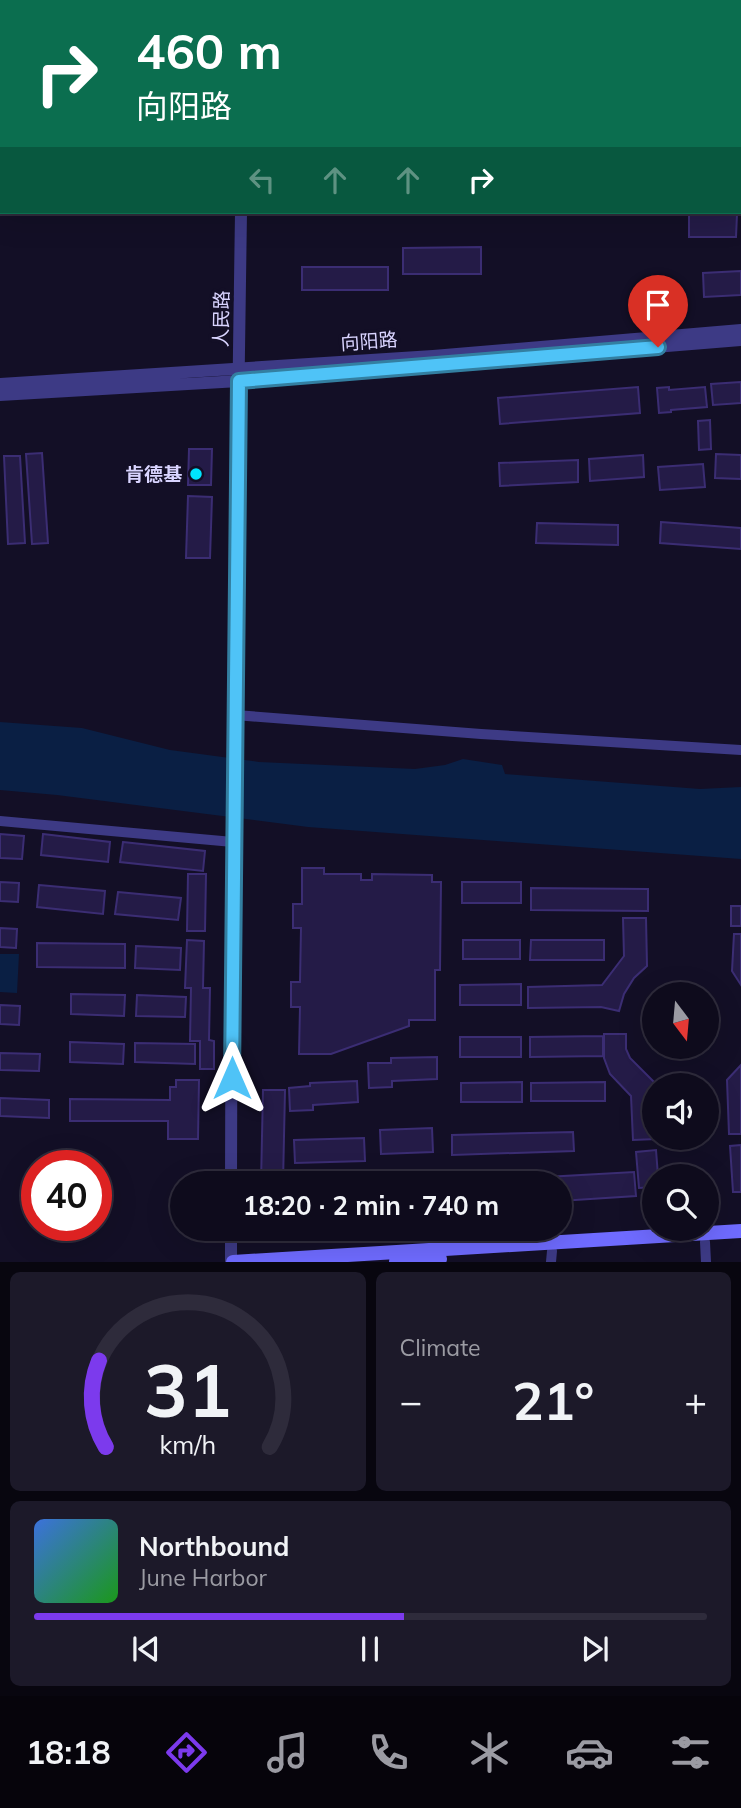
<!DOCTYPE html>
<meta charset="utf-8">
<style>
:root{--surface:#0e0b1c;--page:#1c1929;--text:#f1f3f6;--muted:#9b9ba3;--line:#2e2b3b;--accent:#7c3aed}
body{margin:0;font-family:Mulish,"Noto Sans SC",sans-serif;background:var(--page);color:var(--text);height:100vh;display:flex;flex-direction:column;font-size:26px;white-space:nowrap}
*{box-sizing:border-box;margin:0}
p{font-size:23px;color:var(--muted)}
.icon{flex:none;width:38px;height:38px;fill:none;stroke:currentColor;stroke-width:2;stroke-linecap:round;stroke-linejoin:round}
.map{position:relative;height:1262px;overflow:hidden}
.panel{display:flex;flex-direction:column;gap:10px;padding:10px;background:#08060f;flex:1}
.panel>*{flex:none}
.guide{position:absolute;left:0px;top:0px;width:742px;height:214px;box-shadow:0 7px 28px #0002,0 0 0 2px var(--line);background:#0b6e4f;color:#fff;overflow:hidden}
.needle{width:46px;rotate:164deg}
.buttons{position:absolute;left:642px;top:982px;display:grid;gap:14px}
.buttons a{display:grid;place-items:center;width:77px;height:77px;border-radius:50%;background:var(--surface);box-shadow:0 7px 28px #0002,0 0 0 2px var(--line);font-size:35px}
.speed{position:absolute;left:21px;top:1150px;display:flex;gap:14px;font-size:35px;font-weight:700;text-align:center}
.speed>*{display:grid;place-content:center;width:91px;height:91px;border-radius:50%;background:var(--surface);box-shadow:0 7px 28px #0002,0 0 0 2px var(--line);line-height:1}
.speed .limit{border:10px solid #d22;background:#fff;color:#111}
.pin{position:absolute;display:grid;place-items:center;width:60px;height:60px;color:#fff;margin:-72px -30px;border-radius:50% 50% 50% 0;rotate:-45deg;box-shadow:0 0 7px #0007}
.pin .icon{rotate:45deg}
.me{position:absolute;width:77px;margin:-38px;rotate:0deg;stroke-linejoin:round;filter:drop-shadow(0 0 5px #0008)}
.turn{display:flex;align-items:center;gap:24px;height:147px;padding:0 21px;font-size:32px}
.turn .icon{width:91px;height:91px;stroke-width:2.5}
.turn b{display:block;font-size:49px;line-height:60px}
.lanes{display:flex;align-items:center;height:66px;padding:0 21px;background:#0003;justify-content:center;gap:35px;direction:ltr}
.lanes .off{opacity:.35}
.big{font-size:52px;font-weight:700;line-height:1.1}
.panel .card{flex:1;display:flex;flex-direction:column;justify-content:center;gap:10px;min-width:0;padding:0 24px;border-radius:10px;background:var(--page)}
.panel .dial{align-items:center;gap:0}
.dial svg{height:182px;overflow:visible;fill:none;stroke:var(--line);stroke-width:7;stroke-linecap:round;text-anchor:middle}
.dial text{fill:var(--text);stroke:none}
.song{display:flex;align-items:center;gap:21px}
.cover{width:84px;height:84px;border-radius:10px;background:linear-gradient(135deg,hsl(220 70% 55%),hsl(120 70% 35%))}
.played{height:7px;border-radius:4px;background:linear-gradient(90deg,var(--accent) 55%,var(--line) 55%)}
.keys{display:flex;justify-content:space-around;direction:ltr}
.heat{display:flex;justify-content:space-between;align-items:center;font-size:38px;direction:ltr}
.panel .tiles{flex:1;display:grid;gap:10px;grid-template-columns:1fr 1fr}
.card:last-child{grid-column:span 2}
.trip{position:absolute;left:170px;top:1171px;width:402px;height:70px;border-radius:35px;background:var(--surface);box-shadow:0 7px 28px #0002,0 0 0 2px var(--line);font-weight:700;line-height:70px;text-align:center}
.tabs{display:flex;height:112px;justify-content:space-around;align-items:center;background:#06040b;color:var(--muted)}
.tabs .icon{width:49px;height:49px}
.tabs .selected{color:var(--accent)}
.tabs b{font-size:32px;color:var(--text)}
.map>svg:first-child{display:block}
.water{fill:#0a1f44}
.building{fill:#241b47;stroke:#3b2d73;stroke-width:2}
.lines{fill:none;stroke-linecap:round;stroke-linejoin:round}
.minor{stroke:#3d3a85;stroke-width:10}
.tertiary{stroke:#3d3a85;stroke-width:12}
.secondary{stroke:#6f6bff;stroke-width:14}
.route-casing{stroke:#337fa1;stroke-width:18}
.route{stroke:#4fc3f7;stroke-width:12}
.poi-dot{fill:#00e5ff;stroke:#130f26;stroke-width:2.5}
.labels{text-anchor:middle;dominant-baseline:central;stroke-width:7;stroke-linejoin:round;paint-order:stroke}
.street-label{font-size:19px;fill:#d9d4ff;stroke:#130f26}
.poi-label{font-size:19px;font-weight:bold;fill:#d9d4ff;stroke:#130f26;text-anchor:end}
</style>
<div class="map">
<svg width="741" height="1262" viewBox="0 0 741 1262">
<rect width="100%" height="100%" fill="#130f26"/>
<path class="water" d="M0,722l82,6 88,22 89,12 156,7 30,-4 18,-6 39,6 3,9 195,15 41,-2v72l-433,-32 -251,-32 -57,-5z
M0,954h19l-2,39 -17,-1z"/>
<path class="building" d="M416,0h61v1l-61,1z
M689,214h48l-1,23h-47z
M481,247v27h-78v-26z
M302,267h86v23h-86z
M741,271v24l-37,2 -1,-24z
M741,382v21l-28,2 -2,-21z
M638,387l2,26 -140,11 -2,-26z
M669,387v3l36,-3 2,20 -36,3v2l-12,1 -2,-25z
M710,420l1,29 -12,1 -1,-29z
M189,449h23l-1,36h-23z
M42,453l6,90 -16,1 -6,-90z
M716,454l25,1v24l-26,-1z
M643,455l1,22 -54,4 -1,-22z
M4,456h16l5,87 -17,1z
M578,460v22l-78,4 -1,-23z
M703,464l2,23 -45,3 -2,-23z
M188,496l24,1 -2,61h-24z
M661,522l80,6v21l-81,-6z
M537,523l81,2v20l-82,-2z
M0,834l24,2 -2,23 -22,-1z
M43,834l67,8 -2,20 -67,-7z
M123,842l82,9 -2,20 -83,-9z
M302,868h22v6h37v6h11v-6l60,1v7h9l-1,88h-5v50h-26v6l-78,28h-32l1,-47h-9v-25h9l1,-54h-8v-24h9z
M188,874h18l-1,57h-18z
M0,882l19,1 -1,19 -18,-1z
M462,882h59v21h-59z
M39,885l66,6 -2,23 -66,-7z
M531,888l117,1v22l-117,-1z
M118,892l63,6 -3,22 -63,-6z
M731,906h10v20h-10z
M623,918h23l1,48 -13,12 -10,16 -5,17 -18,-4 -73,1v-21l74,-2 22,-29z
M0,928l17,1 -1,19 -16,-1z
M734,934h7v51l-9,-14z
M187,940l17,1 -1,47h7l-1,52 5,1v28h-14v-28h-10l1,-53h-6z
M463,940h57v19h-57z
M531,940h73v20h-74z
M37,943l88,1v24l-88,-1z
M136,946l45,2 -1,22 -45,-2z
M521,984v21h-61v-20z
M71,994l54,1 -1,21 -53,-2z
M137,995l49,2 -1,20 -49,-1z
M0,1005l20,1 -1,19 -19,-1z
M604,1034h22v15l4,9 24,24v56l3,1 -24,1 -2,-44 -21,-22 -6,-16z
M603,1036v20l-73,1v-20z
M460,1037h61v20h-61z
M70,1042l54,2 -1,20 -53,-2z
M135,1043l60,1v20l-60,-2z
M0,1053l40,1 -1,17 -39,-1z
M437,1057v22l-45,2v6l-23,1 -1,-25h23v-5z
M741,1065v69h-12l-2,-54z
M176,1080h23l-1,59h-30v-18h-98v-22l100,1v-13h6z
M357,1081l1,21 -45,3v5l-23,1 -1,-23 21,-2v-3z
M522,1082v20h-61v-19z
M605,1082v19h-74v-18z
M263,1090h22l-2,93h-22z
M0,1098l49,2v18l-49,-2z
M432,1128l1,24 -52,2 -1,-24z
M573,1132l1,19 -122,4v-20z
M364,1138l1,23 -70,2 -1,-23z
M741,1145v47h-8l-3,-46z
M656,1150l2,26h-4v11l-15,1 -3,-36z
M634,1172l2,24 -76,5v-18h-13l-1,-6z
M531,1179v4h-80z"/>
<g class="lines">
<path class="minor" d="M235,715l246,19 260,16
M0,821l233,21
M705,1242l1,20
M551,1262l1,-11"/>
<path class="tertiary" d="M244,2v-2
M620,2l14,-2
M710,2l15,-2
M0,73h2
M0,84h2
M0,384l433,-28 308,-26
M0,395l239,-14 502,-41
M231,1183l1,-348 9,-623
M231,1262v-34"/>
<path class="secondary" d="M233,1262l508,-31
M396,1262l44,-3"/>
</g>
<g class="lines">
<g class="route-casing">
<path id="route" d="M232,1078l7,-697 419,-34"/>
</g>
<use href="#route" class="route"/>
</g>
<circle class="poi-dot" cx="196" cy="474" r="7"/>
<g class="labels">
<g class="street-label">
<text transform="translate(221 319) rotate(-89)">人民路</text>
<text transform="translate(369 341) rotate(-4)">向阳路</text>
</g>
<g class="poi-label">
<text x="182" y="474">肯德基</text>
</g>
</g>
</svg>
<div class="buttons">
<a><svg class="needle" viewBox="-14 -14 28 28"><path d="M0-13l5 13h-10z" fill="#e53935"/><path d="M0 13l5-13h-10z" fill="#9b9ba3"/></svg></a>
<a><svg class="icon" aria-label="sound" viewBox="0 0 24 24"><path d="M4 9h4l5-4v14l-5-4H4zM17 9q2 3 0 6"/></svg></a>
<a><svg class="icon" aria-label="search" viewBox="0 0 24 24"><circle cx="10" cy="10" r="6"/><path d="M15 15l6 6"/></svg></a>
</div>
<div class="speed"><div class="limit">40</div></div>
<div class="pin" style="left:658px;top:347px;background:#d93025"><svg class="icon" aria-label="arrive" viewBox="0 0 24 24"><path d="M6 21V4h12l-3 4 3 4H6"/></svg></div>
<svg class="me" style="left:232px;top:1078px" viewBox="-20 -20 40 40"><path d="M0-17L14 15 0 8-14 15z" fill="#4fc3f7" stroke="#fff" stroke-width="4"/></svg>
<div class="trip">18:20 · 2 min · 740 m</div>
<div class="guide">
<div class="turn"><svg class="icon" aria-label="right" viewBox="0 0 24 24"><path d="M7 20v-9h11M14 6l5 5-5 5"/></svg><div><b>460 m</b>向阳路</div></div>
<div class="lanes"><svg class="icon off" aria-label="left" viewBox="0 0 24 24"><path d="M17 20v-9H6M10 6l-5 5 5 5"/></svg><svg class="icon off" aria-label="ahead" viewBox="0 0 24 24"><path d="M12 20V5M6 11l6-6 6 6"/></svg><svg class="icon off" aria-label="ahead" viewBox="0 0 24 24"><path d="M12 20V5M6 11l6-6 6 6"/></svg><svg class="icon" aria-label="right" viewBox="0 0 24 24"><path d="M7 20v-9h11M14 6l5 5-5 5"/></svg></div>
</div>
</div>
<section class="panel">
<div class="tiles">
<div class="card dial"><svg viewBox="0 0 100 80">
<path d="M14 69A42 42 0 1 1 86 69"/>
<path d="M14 69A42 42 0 0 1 11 31" stroke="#7c3aed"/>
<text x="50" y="56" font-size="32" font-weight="700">31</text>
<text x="50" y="72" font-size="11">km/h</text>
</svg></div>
<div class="card"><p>Climate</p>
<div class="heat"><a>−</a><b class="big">21°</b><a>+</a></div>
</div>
<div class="card">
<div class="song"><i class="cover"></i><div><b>Northbound</b><p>June Harbor</p></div></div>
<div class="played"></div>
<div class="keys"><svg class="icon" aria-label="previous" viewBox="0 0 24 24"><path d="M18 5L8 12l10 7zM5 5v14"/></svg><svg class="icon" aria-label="pause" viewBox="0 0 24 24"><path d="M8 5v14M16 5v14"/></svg><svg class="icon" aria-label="next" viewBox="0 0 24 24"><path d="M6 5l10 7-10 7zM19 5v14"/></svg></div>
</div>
</div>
</section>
<nav class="tabs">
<b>18:18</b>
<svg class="icon selected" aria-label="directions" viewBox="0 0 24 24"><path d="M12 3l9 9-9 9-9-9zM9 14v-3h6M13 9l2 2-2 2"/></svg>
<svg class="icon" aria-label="music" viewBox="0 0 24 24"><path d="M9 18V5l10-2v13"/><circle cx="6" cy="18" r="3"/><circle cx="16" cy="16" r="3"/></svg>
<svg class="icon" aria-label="phone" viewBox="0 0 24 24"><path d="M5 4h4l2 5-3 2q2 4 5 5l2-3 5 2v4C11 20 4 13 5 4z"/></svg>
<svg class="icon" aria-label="climate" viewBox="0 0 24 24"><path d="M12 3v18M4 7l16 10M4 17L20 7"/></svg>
<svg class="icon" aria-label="car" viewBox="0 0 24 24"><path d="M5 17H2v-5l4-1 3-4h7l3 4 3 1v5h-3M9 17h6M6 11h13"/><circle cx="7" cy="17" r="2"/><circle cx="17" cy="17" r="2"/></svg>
<svg class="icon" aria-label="filters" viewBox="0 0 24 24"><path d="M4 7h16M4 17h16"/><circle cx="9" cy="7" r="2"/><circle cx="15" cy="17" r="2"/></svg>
</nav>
